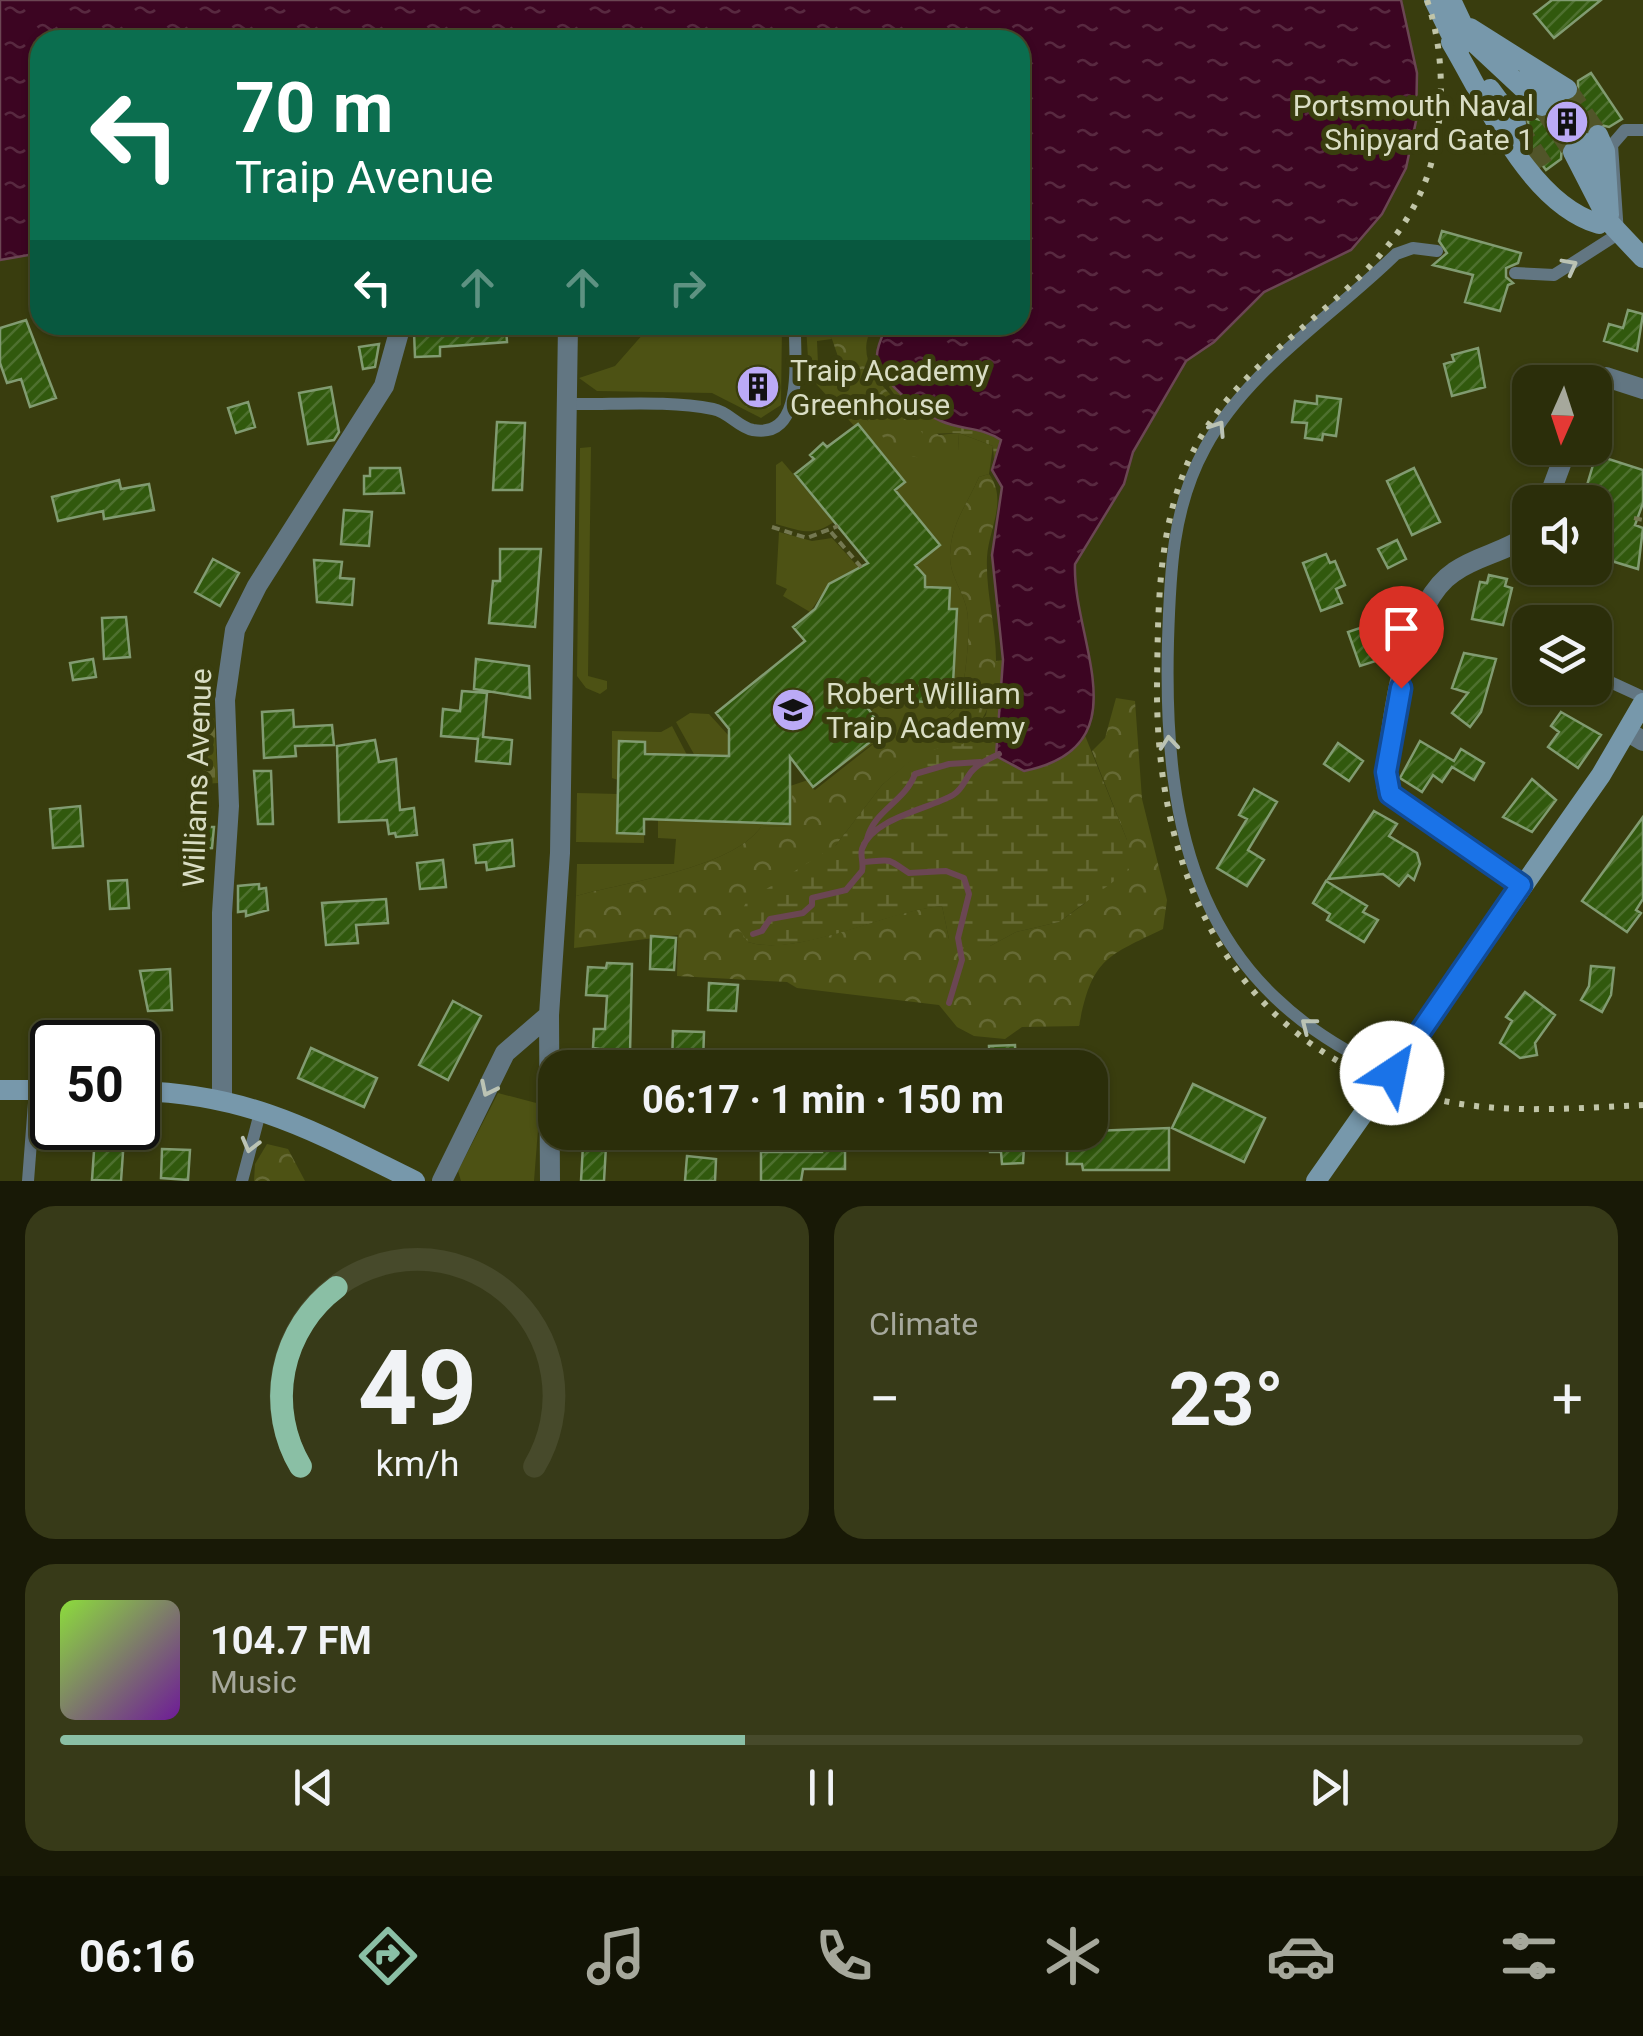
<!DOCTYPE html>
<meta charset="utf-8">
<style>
:root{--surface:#2b2e0a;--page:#373a18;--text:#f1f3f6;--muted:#a6a89c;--line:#474a2b;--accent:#8abfa5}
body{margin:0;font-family:Roboto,sans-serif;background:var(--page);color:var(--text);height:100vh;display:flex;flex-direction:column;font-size:38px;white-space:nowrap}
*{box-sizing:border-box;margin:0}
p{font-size:32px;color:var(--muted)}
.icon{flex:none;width:55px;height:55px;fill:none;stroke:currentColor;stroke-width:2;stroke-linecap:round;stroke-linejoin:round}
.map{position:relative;height:1181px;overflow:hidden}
.drawer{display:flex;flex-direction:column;gap:25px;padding:25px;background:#181906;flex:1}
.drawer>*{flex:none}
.hud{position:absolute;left:30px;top:30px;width:1000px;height:305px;border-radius:30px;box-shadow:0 2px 8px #0004,0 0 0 2px var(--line);background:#0b6e4f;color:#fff;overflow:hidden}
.needle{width:65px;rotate:183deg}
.tools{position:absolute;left:1512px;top:365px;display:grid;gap:20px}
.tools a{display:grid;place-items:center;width:100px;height:100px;border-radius:20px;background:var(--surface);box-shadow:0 2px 8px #0004,0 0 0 2px var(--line);font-size:50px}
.speed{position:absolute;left:30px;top:1020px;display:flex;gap:20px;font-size:50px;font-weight:700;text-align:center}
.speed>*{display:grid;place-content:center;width:130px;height:130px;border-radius:50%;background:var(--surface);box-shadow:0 2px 8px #0004,0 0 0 2px var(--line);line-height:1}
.speed .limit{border:5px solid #111;border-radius:15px;background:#fff;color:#111}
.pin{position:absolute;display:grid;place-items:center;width:85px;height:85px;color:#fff;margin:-102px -42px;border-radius:50% 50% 50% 0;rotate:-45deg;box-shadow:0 0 10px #0007}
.pin .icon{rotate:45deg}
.me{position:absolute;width:110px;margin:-55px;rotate:34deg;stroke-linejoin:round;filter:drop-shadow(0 0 8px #0008)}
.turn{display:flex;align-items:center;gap:35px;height:210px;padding:0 40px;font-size:45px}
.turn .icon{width:130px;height:130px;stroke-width:2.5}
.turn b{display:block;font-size:70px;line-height:85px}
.lanes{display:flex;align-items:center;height:95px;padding:0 40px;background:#0003;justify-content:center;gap:50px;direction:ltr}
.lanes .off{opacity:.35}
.big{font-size:75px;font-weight:700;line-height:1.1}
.drawer .tile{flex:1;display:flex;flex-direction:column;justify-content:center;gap:15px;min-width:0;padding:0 35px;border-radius:30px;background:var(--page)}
.drawer .dial{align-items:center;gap:0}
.dial svg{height:260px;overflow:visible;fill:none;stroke:var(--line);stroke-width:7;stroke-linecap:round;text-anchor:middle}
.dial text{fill:var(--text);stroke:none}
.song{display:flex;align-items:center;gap:30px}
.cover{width:120px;height:120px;border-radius:15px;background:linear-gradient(135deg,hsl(90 70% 55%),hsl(280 70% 35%))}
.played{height:10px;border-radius:5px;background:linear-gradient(90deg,var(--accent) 45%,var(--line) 45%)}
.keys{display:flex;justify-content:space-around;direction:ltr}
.heat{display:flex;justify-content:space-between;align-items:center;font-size:55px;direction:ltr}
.drawer .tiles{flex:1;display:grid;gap:25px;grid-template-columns:1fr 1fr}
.tile:last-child{grid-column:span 2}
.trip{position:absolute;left:538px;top:1050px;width:570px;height:100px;border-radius:30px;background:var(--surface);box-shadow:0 2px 8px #0004,0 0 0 2px var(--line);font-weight:700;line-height:100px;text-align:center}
.dock{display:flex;height:160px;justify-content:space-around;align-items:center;background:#111204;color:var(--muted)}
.dock .icon{width:70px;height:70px}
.dock .active{color:var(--accent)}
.dock b{font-size:45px;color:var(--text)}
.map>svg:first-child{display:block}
.green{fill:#4d5214}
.forest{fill:url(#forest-crowns)}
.wetland{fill:url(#wetland-marsh)}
.cemetery{fill:url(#cemetery-stones)}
.water{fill:url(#water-ripples);stroke:#6b4653;stroke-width:2.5}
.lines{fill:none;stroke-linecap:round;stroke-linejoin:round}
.stream{stroke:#6b4653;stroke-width:6}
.building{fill:url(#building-hatch);stroke:#819b71;stroke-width:2.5}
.secondary-tunnel{stroke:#515529;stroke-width:20;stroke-dasharray:20 10;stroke-linecap:butt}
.path{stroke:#747851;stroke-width:4;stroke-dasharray:8 5;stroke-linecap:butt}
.lane{stroke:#627682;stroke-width:12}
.street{stroke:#627682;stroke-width:20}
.secondary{stroke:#7798ab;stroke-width:20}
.rail{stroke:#c1c5a8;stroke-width:6;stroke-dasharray:5 10;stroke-linecap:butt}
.oneway{stroke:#bbc3b4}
.route-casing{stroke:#114b97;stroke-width:25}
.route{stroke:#1a73e8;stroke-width:18}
.labels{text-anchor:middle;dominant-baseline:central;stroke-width:10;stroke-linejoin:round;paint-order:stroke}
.poi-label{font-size:30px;fill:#d9ddc4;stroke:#393d0e;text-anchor:start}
.street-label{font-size:30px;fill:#d9ddc4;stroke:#393d0e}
</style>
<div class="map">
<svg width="1643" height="1181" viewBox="0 0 1643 1181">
<defs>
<pattern id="forest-crowns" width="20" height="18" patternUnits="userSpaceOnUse" patternTransform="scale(2.5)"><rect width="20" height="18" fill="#4d5214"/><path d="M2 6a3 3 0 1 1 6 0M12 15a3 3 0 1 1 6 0" fill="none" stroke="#666a35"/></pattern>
<pattern id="wetland-marsh" width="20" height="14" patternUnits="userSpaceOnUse" patternTransform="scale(2.5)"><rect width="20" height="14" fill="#4d5214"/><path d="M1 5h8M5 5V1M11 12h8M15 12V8" fill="none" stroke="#666a35"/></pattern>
<pattern id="cemetery-stones" width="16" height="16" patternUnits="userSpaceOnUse" patternTransform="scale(2.5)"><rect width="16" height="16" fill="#4d5214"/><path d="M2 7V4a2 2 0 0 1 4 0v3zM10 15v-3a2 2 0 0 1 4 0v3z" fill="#666a35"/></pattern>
<pattern id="water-ripples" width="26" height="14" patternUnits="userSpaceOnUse" patternTransform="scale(2.5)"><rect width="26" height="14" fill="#3c0522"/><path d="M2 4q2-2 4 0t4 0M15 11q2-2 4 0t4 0" fill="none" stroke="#582940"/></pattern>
<pattern id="building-hatch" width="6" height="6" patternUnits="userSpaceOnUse" patternTransform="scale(2.5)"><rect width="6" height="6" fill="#31590d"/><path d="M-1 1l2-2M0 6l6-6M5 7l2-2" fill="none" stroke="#4e702f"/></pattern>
</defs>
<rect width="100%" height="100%" fill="#393d0e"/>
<path class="green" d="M651,325h131l-1,80 -20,13 -49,-25 -115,-2 -18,-13 36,-12z
M806,325h16l10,14 -15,2 1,22 14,-1 7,6 29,53 90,29 1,-17 34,13 -4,28 -10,3c-12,28 -28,46 -29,78 0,21 11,32 16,51 6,21 -1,80 -8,100l-11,11 -61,17 -76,55 -18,37 -31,1c-30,42 -136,55 -185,69l1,-32h97l2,-25 -18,-1v-19l131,5 1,-38 18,-6 70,-76 -6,-9 10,6 70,1 5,-92 -8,-1v-21l-24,-1v-11l-10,-11 25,-21 -45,-54 9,-9 -95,-105z
M591,447l-3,229 19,5v8l-7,5 -14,-6 -9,-12 3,-228z
M782,461l52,61c-22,15 -33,9 -58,2v-59z
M779,532l33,9 20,-3 28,31 -31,15 -19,28 -27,-16 4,-7 -11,-5z
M690,713l19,1 20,22v20h-34l-19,-34z
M672,726l15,29 -42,-1v-12l-26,-1 -1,39 -6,-2v-47l49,1z
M577,793l41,1 -1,39 27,1v9l-68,-1z
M498,1093l42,11 -6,77h-73l-3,-10z"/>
<path class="forest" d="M823,325h51c-30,43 34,86 65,110l20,-2 -1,17 -15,13 -45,-10 -30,-32 -18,-29 -18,-53z
M989,474c19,26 0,54 -2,83 -2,45 16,88 6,134 -4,22 -16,36 -30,54l-43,8 -38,32 -46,60 -88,97c49,16 139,-32 194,-36l7,33 41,7 26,-14 43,-10 25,-18 43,-64 -35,-89 13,-13 11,-40 19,3 7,98 25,101 -4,29c-58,28 -71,30 -84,97l-57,1 -17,12 -31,-3 -17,-9 -18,-22 -142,-17 -10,-6 -110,-6 1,-41 -104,13 2,-52c49,-14 155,-27 185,-69l31,-1v-37l14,-5 9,6 71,-56 61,-17 11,-10c7,-21 14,-80 8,-101 -5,-19 -16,-30 -16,-51 1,-32 17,-50 29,-78z
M267,1144l21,5 17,32h-51l1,-17z"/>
<path class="wetland" d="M892,383l48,38 48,10 13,9 -7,20 -1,-14 -34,-13 -36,1 -34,-47z
M1003,660l-7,97 28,14 54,-28 6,-10 43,107 2,30 -70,52 -43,10 -26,14 -32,3 -9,-10 -7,-33c-56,5 -144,52 -194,36l-12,-17 10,-23 90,-57 46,-60 38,-33 43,-8 23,-29 10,-54z"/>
<path class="cemetery" d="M213,699l5,84 -14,1 -4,-84z"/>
<path class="water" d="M0,0h1401l16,73 -1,48 -10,47 -24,46 -31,36 -87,42 -50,50 -28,19 -53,91 -9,32 -49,80c-3,76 69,183 -51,207l-28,-15 7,-96 -11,-105 10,-68 -10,-17 9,-30c-19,-13 -40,-10 -60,-19 -21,-9 -64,-41 -64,-66 0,-9 6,-21 10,-30h133v-285h-980v213l-40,7z"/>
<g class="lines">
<path class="stream" d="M867,839c7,-29 38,-37 48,-65l34,-10 31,-2
M864,862c29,-2 21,-5 45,11l37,-2 18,7 5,16 -11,44 4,22 -13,43
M753,934l9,-3 8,-12 33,-6 9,-8v-7l34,-8 16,-19c2,-8 -2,-15 0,-22 10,-31 67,-40 91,-54 10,-6 12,-16 19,-24 8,-9 17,-12 27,-17"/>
</g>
<path class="building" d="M1552,0h49l-47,38 -20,-24z
M1591,73l31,46 -13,8 -17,-4 -30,21 -1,15 -15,11 -25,-34 8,-7 -2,-13 13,4 11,-4 27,-19v-16z
M1442,231l79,22 -3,10 -12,5v9l7,6 -5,2 -8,26 -35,-9 8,-27 -40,-10 14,-12 -8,-12z
M1628,310l15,4 -6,37 -33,-10 5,-17 14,4z
M26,320l30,78 -26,9 -9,-28 -14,4 -7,-20v-35z
M460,325h41l5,2 1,15 -67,5v9l-25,1 -1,-25 46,-3z
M379,344l-4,23 -12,2 -4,-22z
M1478,348l7,39 -33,9 -8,-32 10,-3 -2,-6z
M749,368l20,1 -1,37 -21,-1z
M331,387l8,45 -5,8 -26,4 -9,-51z
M1317,396l24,3 -5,37 -13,-2 -1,6 -17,-2 2,-15 -15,-1 3,-21 22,3z
M248,402l7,25 -19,6 -8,-25z
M497,422l28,1 -3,67h-29z
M858,424l47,58 -10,8 45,55 -25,20 10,11v11l25,1 -1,21h8l-5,93 -90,-1 23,29 -72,57 -23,-30v67l-146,-5v15l-27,-1 2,-92 26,1v12l84,2v-27l-13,-16 89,-72 -12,-14 22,-18 14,-25 39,-21 -73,-89 19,-15 -4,-4 13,-12 4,4z
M1596,455l47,15v33l-8,22 8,3 -5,41 -43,-13v-54h-13z
M370,468h30l4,25 -40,1v-18h6z
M1414,468l26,54 -28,13 -25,-54z
M119,480l2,9 28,-5 5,26 -50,9 -1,-8 -45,10 -6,-24z
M344,510l28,2 -3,34 -28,-2z
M1397,540l9,19 -18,9 -10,-19z
M500,549h41l-6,78 -46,-4 4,-42h7z
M1326,554l4,9 5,-2 10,24 -9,4 6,14 -21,8 -18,-48z
M213,559l26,14 -19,33 -25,-14z
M314,560l28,2 -2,16 14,1 -2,26 -35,-3z
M1489,575l18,4 -2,7 7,2 -9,37 -31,-6 8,-37 7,1z
M126,617l4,40 -26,2 -2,-41z
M1366,626l9,1 10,31 -25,8 -12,-34z
M1464,653l32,6 -15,53 -11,15 -18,-14 16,-20 -16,-5z
M93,659l3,18 -23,3 -3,-17z
M476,659l53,7 1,32 -56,-9z
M462,691l25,2 -4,44 29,3 -2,24 -34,-3 2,-22 -37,-3 2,-27 17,2z
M293,710l1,17 38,-2 2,20 -39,1 1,10 -32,2 -2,-46z
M1561,712l40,23 -23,33 -30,-21 11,-15 -8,-6z
M375,740l4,22 17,-3 4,51 14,-2 3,27 -21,2 -1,-4 -6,1 -2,-14 -48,2 -2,-76z
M1420,741l34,20 7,-12 23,14 -10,17 -22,-13 -10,15 -9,-7 -11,17 -22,-14z
M1338,743l25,18 -14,20 -25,-17z
M254,771h17l2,53h-15z
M1532,779l24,21 -24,32 -29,-15z
M1254,789l23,13 -29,48 16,10 -17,26 -30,-18 30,-49 -8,-4z
M80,806l3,40 -30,2 -3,-39z
M1374,811l23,13 -8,12 28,17 3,11 -6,16 -6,-5 -9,11 -16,-12 -55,5z
M1643,817v82l-7,11 5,3 -14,19 -45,-31z
M197,827h17l-2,21 -14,1z
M512,840l2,26 -27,4 -1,-8 -10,1 -2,-18z
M443,860l3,27 -26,2 -3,-26z
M127,880l2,28 -19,1 -2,-28z
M1326,881l41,25 -4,6 15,8 -14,22 -37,-22 3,-6 -17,-11z
M259,884v5l7,-1 2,22 -22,6v-5l-8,1v-26z
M386,899l2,24 -32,2 2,18 -32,2 -4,-42z
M651,936l25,2 -2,32 -24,-1z
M607,963l25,1 -2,89 -37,-5 1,-19h11l2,-33 -21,-1 2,-28 18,1z
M1591,966l23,2 -3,27 -9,17 -21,-12 8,-14z
M170,969l2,41 -24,1 -8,-40z
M709,983l29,2 -2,26 -28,-1z
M1525,992l30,23 -20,28 2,12 -17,3 -20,-15 12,-22 -6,-4z
M453,1001l28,15 -33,64 -29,-15z
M673,1031l31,1 -1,32 -31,-1z
M1015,1045l1,23h-26l-1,-22z
M311,1048l66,30 -13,29 -66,-29z
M1193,1084l72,34 -21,44 -72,-34z
M1169,1128v42h-86l-1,-6h-15v-32z
M989,1132h36l-2,31 -21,1 -1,-12h-11z
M95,1136l29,2 -3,43 -29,-1z
M845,1140v29h-42l-2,12h-40v-29h61l-1,-11z
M583,1145l23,1 -2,35h-23z
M162,1149l28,1 -2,30 -27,-2z
M687,1156l29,3 -1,22h-30z"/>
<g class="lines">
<path class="secondary-tunnel" d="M1567,89l31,46
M1555,97l31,46
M1542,106l31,46
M1516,124l30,46"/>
<path class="path" d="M1634,518l9,2
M772,527l35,11 31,-12
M831,532l30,35"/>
<path class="lane" d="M1515,273l39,2 64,-41 -6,-89 13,-15h18
M567,404c47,1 100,-4 146,5 16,3 25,18 40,21 53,9 41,-74 42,-105
M1595,675l48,22
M1392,1073c-194,-85 -229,-238 -224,-432 2,-67 4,-133 37,-193 43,-80 127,-131 191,-194l17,-6 24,3
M28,1181l7,-91
M242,1181l19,-72"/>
<path class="street" d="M1591,382l15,-5 37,12
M1547,502l20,-54
M1628,732l15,9
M1521,885l-125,-85 -10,-15v-13c6,-56 20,-168 68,-200 24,-17 53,-20 76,-38
M222,1098v-185l7,-107 -4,-106 10,-70 22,-44 127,-200 17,-61
M442,1181l63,-128 44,-38
M550,1181l-1,-166 11,-162 8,-528"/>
<path class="secondary" d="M1434,0l25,51
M1451,0l18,38 73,68
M1470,28l97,61
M1451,42c36,60 77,161 148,182
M1529,74l26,23
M1490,89l26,35
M1598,135l7,16 4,64
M1586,143l12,34
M1573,152l36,70 34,36
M0,1090h52
M138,1091c113,3 179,42 277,90
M1316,1181l285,-406 42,-72"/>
<path class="rail" d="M1427,0c15,45 17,91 10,137 -25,159 -195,192 -251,330 -29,70 -28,147 -29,221 -1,190 79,363 278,411 67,16 140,9 208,6"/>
</g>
<defs><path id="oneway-chevron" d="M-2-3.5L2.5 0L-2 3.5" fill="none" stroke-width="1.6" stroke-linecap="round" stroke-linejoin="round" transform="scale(2.5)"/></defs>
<g class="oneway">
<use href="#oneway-chevron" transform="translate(1570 266) rotate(-28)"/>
<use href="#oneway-chevron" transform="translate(1218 428) rotate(-57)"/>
<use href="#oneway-chevron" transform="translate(1169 743) rotate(-95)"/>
<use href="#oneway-chevron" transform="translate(1308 1025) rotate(-142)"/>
<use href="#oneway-chevron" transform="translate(488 1089) rotate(116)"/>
<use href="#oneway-chevron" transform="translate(250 1145) rotate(105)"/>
</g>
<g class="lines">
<g class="route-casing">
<path id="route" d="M1392,1073l129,-188 -131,-91 -4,-22 15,-84"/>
</g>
<use href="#route" class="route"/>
</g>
<defs>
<g id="building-disc" transform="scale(2.25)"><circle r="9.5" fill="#bbaaf6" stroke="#393d0e"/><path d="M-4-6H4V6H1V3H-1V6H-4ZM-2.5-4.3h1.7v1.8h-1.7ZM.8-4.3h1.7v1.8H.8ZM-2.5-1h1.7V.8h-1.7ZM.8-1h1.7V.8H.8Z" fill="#111"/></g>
<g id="school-disc" transform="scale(2.25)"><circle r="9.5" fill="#bbaaf6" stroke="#393d0e"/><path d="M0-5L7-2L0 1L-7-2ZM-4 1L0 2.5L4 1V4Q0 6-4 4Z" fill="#111"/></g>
</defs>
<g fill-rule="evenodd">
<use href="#building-disc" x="1567" y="122"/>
<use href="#building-disc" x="758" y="387"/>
<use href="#school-disc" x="793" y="710"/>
</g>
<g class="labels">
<g class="poi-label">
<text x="1534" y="105" text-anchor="end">Portsmouth Naval<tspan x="1534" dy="34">Shipyard Gate 1</tspan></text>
<text x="790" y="370">Traip Academy<tspan x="790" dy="34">Greenhouse</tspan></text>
<text x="826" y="693">Robert William<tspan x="826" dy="34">Traip Academy</tspan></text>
</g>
<g class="street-label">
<text transform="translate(197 778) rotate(-88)">Williams Avenue</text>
</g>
</g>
</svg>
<div class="tools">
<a><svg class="needle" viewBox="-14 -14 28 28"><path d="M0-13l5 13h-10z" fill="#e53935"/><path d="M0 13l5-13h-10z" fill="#a6a89c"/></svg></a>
<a><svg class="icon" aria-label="sound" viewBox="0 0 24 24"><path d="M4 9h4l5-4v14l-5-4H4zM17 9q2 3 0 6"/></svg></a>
<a><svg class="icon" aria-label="layers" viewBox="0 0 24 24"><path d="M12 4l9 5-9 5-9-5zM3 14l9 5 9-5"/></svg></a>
</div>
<div class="speed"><div class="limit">50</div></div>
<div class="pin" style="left:1401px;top:688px;background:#d93025"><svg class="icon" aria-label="arrive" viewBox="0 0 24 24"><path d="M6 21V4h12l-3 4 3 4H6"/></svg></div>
<svg class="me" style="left:1392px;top:1073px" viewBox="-20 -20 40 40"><circle r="19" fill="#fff"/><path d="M0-13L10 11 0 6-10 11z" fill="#1a73e8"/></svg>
<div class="trip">06:17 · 1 min · 150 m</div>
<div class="hud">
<div class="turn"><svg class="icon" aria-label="left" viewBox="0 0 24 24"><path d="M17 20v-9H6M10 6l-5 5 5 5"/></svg><div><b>70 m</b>Traip Avenue</div></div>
<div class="lanes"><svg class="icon" aria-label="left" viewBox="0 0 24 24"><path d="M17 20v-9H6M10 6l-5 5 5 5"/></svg><svg class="icon off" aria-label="ahead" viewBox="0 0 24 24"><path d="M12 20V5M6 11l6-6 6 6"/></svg><svg class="icon off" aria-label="ahead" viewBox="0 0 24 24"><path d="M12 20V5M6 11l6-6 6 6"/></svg><svg class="icon off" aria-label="right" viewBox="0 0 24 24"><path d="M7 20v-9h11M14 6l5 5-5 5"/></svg></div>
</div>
</div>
<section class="drawer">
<div class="tiles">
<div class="tile dial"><svg viewBox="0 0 100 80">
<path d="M14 69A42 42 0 1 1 86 69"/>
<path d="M14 69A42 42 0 0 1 25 14" stroke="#8abfa5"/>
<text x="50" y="56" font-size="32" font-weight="700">49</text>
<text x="50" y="72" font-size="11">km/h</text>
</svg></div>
<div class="tile"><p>Climate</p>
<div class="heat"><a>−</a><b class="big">23°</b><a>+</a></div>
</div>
<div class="tile">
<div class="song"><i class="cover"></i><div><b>104.7 FM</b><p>Music</p></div></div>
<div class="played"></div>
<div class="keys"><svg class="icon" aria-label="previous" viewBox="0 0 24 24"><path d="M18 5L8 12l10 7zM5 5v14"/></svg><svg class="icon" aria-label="pause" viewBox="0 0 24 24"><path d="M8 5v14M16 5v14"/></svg><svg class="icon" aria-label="next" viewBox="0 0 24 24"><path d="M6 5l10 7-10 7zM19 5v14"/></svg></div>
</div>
</div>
</section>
<nav class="dock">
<b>06:16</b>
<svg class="icon active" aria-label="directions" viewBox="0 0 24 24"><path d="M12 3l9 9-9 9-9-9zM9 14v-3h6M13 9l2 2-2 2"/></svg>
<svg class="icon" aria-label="music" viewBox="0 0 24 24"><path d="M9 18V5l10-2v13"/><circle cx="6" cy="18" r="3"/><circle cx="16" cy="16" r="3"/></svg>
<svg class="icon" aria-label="phone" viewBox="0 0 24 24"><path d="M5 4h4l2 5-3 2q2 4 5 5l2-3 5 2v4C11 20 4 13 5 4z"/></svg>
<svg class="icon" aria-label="climate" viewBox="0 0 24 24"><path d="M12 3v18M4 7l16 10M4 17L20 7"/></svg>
<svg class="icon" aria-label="car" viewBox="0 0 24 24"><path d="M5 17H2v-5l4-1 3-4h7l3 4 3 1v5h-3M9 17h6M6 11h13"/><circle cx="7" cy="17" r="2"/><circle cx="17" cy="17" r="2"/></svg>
<svg class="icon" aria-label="filters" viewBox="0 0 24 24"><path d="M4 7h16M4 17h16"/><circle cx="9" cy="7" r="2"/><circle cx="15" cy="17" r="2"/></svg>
</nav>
